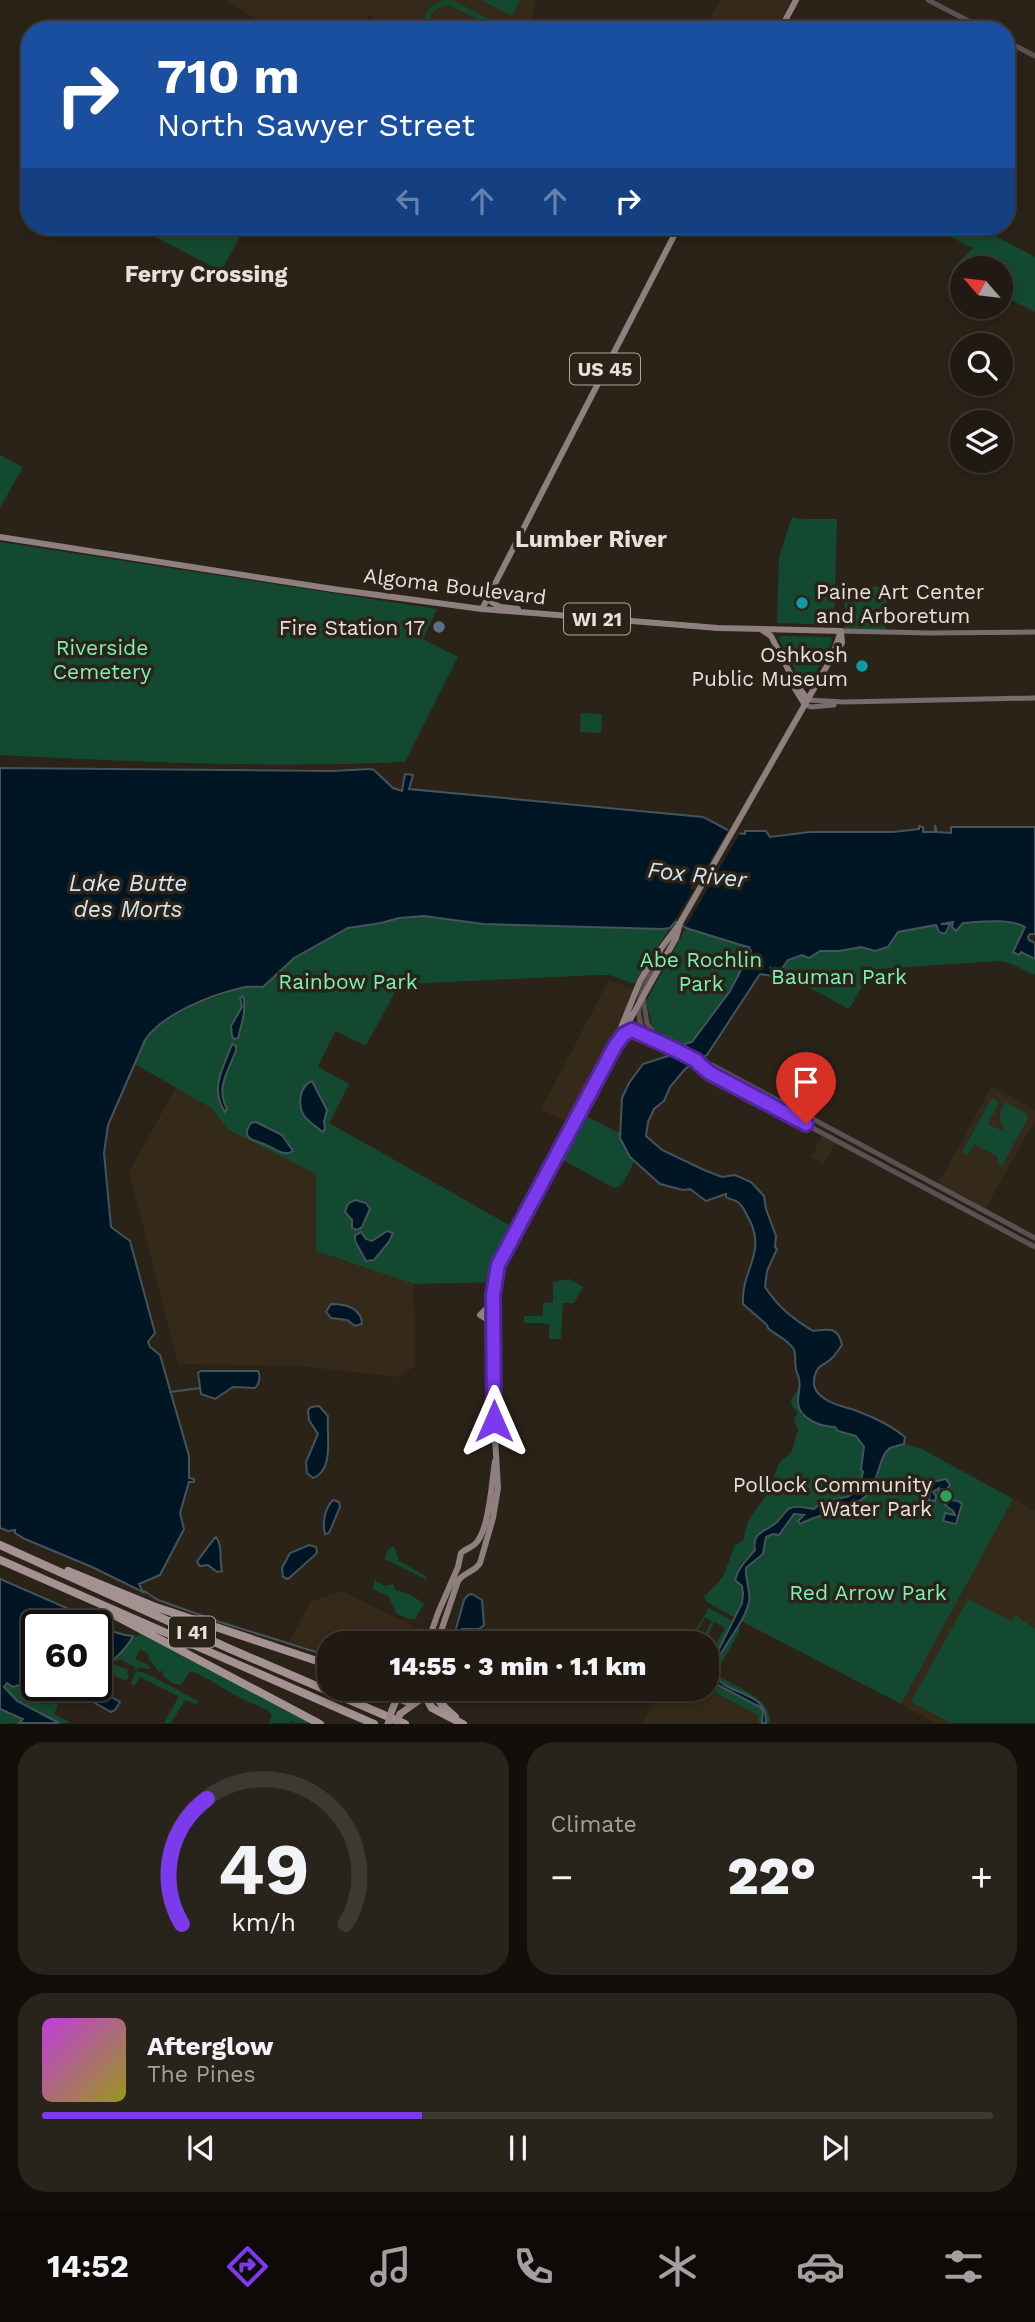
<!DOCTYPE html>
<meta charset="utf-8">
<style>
:root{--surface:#201a12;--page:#28231b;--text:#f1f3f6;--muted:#a2a19f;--line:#3d3832;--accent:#7c3aed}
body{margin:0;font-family:"Work Sans",sans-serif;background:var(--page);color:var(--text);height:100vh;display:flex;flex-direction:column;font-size:26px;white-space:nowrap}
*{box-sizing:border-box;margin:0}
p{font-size:23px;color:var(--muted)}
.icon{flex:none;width:38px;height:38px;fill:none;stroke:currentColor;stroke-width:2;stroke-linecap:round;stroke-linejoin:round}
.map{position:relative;height:1724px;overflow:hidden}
.panel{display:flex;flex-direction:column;gap:18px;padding:18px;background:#120e0a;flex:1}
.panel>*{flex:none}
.hud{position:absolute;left:21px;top:21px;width:994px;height:214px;border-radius:28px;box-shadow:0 4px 10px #0003,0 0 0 2px var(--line);background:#1a4fa0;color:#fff;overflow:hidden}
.needle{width:46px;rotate:298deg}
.tools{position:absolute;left:950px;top:256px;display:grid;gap:14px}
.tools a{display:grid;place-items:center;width:63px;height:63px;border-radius:50%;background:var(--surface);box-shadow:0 4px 10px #0003,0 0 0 2px var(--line);font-size:35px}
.speed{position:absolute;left:21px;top:1610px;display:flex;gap:14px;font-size:35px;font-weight:700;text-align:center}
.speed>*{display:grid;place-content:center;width:91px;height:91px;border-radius:50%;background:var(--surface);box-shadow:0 4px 10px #0003,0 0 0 2px var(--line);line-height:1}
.speed .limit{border:4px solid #111;border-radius:10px;background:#fff;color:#111}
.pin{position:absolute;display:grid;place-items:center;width:60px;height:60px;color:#fff;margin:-72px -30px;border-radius:50% 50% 50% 0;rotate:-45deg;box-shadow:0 0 7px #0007}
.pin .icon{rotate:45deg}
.me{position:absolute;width:77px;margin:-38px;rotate:0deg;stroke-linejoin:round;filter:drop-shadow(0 0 5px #0008)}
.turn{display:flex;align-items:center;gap:24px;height:147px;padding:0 21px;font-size:32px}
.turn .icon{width:91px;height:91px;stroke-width:2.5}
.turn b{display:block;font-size:49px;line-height:60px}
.lanes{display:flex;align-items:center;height:66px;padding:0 21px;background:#0003;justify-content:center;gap:35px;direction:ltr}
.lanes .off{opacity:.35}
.big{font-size:52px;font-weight:800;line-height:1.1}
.panel .tile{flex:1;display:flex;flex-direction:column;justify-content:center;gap:10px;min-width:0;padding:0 24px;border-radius:28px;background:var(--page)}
.panel .dial{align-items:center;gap:0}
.dial svg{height:182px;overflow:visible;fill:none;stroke:var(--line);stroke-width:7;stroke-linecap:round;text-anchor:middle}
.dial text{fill:var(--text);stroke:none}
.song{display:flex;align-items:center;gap:21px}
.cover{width:84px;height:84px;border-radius:10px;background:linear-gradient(135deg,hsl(290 70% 55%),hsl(60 70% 35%))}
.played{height:7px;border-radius:4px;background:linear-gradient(90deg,var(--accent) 40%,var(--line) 40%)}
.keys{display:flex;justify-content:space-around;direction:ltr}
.heat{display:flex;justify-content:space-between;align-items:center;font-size:38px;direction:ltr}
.panel .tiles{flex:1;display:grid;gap:18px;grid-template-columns:1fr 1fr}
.tile:last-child{grid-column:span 2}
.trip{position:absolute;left:317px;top:1631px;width:402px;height:70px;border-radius:28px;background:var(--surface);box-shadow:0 4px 10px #0003,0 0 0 2px var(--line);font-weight:800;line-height:70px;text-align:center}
.dock{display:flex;height:112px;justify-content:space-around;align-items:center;background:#0d0a07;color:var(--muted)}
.dock .icon{width:49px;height:49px}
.dock .on{color:var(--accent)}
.dock b{font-size:32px;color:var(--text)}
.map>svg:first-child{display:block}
.built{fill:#352919}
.green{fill:#144931}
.water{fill:#001624;stroke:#45535b;stroke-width:2}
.pier{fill:#2b2318}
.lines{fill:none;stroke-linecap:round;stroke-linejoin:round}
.stream{stroke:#45535b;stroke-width:2}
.tertiary{stroke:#5a5252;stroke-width:5}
.secondary{stroke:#786c6c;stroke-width:5}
.primary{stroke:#8f7f7f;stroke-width:6}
.trunk{stroke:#9a8888;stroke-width:7}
.motorway{stroke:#a49191;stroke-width:8}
.trunk-bridge{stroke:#9a8888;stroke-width:7}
.route-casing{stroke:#51269a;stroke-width:18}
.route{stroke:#7c3aed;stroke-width:12}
.culture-dot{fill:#0f9aa8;stroke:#2b2318;stroke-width:2.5}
.service-dot{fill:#5c6f8a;stroke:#2b2318;stroke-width:2.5}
.leisure-dot{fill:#2e9e5b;stroke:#2b2318;stroke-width:2.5}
.labels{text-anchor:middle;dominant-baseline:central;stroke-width:7;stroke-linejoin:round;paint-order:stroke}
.shield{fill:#2b2318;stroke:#aea8a0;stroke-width:2}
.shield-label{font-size:19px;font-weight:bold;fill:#e6e1da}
.street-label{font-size:21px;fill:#e6e1da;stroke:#2b2318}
.poi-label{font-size:21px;fill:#e6e1da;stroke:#2b2318;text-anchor:end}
.park-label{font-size:21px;fill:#79f3b6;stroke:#2b2318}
.neighbourhood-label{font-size:23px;font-weight:bold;fill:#e6e1da;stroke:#2b2318}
.water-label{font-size:23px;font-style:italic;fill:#d2e7f3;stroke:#2b2318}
</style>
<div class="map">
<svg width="1035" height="1724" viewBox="0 0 1035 1724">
<rect width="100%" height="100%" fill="#2b2318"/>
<path class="built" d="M224,0h312l-5,30h-134l-29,-15 -7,15h-85z
M720,0h71l-16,30h-71z
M609,980l27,10 -8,25 -56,110 -31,-16z
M992,1086l43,24v10l-51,91 -47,-25z
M176,1087l35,21 18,22 88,44 -1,77 98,33 1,82 -17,11 -99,-11 -121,-2 -49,-192z
M824,1133l13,7 -13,24 -13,-7z
M1013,1499l22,12v212h-100l-34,-19z
M342,1591l71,35 -8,17h-76v11l-40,-12 22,-41z
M707,1688l52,28 -1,7 -116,1 19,-35z"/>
<path class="green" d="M444,0l10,1 56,29h-10l-51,-25c-14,1 -22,10 -20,25h-5c-1,-15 5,-26 20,-30z
M481,0h39l-8,16z
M147,226h99l-25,45 -77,-40z
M946,226h31l58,31v55l-34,-17v-27h-39v6l-10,-5 21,-21 -30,-15z
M0,455l23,12 -23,41z
M792,517l10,2h35l-3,106 -57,-2 2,-66z
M0,542l437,67 -14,30 35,18 -53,105c-135,6 -270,0 -405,-7z
M845,586l43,1 -2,43 -42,-1z
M781,636l50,1 1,5 -25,47h-2l-26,-50z
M581,713l21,1 -1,19 -21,-1z
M425,916l58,8 187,4 -36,56 -25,-9h-11l-193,9 -5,1 -5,7 -28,52 -3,1 -29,-14 -17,36 31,17 -20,39 187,106 -22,53 -80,2 -98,-33v-77l-87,-44 -18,-22 -76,-44 10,-24 7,-11 39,-23 52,-19h20l31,-29 54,-30 33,-5 18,-5z
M953,922l6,8 4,-7c19,-1 46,-5 62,5l-12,24 8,-1 14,8v16l-26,-12 -11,-2 -120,8 -9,6 -20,34 -46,-25 -5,1 -25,-12 -2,-3 2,-2 2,2 13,-10 14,-5 7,3 11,-7h19l22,-4 14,4 13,-4c3,-4 6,-12 9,-15 5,-4 33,-6 40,-7l1,2 11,-2 -9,-1z
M686,928l55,17 9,3 1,2 -21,42 -38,50 -10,3 -29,-16 -7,-28z
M992,1098l7,4 -11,22 17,8c-6,-10 -7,-19 0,-30l22,12 1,4 -26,48 -5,-3 1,-6 -24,-13 -6,11 -6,-3z
M579,1112l42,22 1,8 12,20 -12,23 -8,3 -58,-32z
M569,1279l14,8 -9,16h-11l-2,36h-12v-14l-6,-2h-19v-7h19v-13l10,-1v-20z
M799,1387c1,4 0,8 0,12 3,18 19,28 36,28l3,4 18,5 8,11 -3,37 -4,6 -10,8 -20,2 -13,9 -13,-3 -11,2 -14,16 -21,16v10l-15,14 -4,17 4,1 8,-17 9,-4 6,-7 3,-17 7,-3 6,1 15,-21 10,1 -4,9 29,-13h15l16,-10 11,-9 14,-39 5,-5 14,-4 18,5 91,50 -112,205 -177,-92 -17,-10 -3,-5 19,-20 12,-32 9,-5c2,-22 11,-28 22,-44 6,-9 8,-22 13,-32 3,-5 9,-7 12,-12 4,-5 3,-14 7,-21l-4,-13 4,-5 -6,-7 -1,-5z
M394,1546l5,15 28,16v3l-42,-21 3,-10z
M375,1578l2,4 9,4 7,-2 3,7c11,0 19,7 28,13l-9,15h-6l-12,-5 -9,-18 -15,-7z
M968,1599l44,22 4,-6 19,14v94h-84l-40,-21z
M709,1608l27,15 4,7 -21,38 -3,2 1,4c20,16 54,22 53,49h-12l1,-7 -52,-28v-28l18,-32 -11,-6 -10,21h-4l12,-22 -7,-4 -14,26h-3z
M140,1633l170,90h-15l-4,-2 -2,2h-20l3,-8 -5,-5c-12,-6 -26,-11 -38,-18 -12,-8 -25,-16 -39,-21l-9,14 -9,-2 -9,-7 1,-5 -5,1 -11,-14 1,-4 -9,-5 -5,10 12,5 5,5 -15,-1 -1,3 12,3 50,27 -2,3 -11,-4 -14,23h-7l14,-25v-2l-38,-19 -6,9 -3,-3 5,-11 -1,-5 -14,-7 -6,1 -2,3 15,6 -1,4 2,2 -3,5 -23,-11 -7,18 -6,-3h6v-13l4,-1 33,-34h4z
M37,1679v6h26l7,4 -7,13 -19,-11 -5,3 -1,4 4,6 11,-1 5,2 -4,9 17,9h-12l-42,-22 -13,-14 3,-4 11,1z
M0,1709l25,10 -6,4 -19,1z"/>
<path class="water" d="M0,768l332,3 38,-2 4,1 19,18 9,3 3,-17 8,1 -4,14 294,28c14,6 26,17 42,17v-3h21l4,6 40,-5h83l26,-3v-3l4,1v5h12v-7l2,7 14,1v-6h84v107h-5l-2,3 1,3 6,3v16l-14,-7 -2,3 -6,-3 12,-25c-16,-9 -43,-5 -62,-4l-7,8 -4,-4 1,-5 -12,2h9l-5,10 -6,-2 -3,-7 -38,7 -10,15 -13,4 -14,-4 -22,4h-19l-11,7 -7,-3 -14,5 -7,10 -4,1 -6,-3 2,5 -1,3 -12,-2 -53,81 -22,14 -15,18 -6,14 -10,8 -6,13 -2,14 16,14 42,20 18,7 13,-2 16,7 13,14 2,13 10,27 -1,11 2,2 -10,22 -2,16c13,20 28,32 48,44 15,-2 25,-5 29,14 -3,4 -6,9 -10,13 -5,6 -13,6 -16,14 -3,7 -3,15 2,21 10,11 25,13 39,18 16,6 35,15 48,26l-1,7 -14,4 -5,5c-6,12 -8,25 -14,36 -10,21 -51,23 -71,35l-2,-3 6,-6 -10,-1 -15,21 -6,-1 -7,3 -3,17 -17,14c-1,12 5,22 3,34 -6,25 -29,45 -36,69 10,27 55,17 53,52h-4l1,-12 -3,-4 -42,-22c-7,-5 -9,-11 -7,-20l31,-62 1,-9 -1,-8 -7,-6c4,-14 11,-19 20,-30 -4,-19 12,-18 23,-29 4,-4 7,-10 12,-13 8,-3 16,0 24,1 19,-21 41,4 49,-37l-2,-3 3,-22 -8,-11 -18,-5 -3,-4c-14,0 -38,-9 -37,-26 0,-7 3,-14 1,-22 -1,-7 -2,-3 -3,-10 -2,-8 1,-15 -3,-21 -7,-10 -18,-13 -25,-20l-1,-3 -24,-21c-2,-35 24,-50 6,-85 -3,-5 -5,-11 -9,-15 -4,-5 -8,-3 -14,-7v-3l-20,7 -16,-12 -7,1 -23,-6 -30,-27 -10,-19 2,-40 7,-15 14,-19 25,-8 13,-11 11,-3 38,-51 21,-40 -2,-4 -8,-2 -55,-17 -10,-7 -6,7 -7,1 -180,-5 -59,-8 -25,2 -18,5 -33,5 -54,30 -31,29c-8,0 -16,-1 -22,1 -30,7 -79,26 -96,52l-37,85 -4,28 7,74 19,14 25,92 -7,9 2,5 10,8 29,101v22l5,1v3h-5l-9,31 4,16 -24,46 -21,9 4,8 -51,-25 -67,-28 -10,-6v-3l-7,1 -8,-3z
M243,996c4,13 -2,30 -5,42l-4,1 -2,-3 -1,-10 11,-19 -2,-9z
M232,1044l4,2v4c-7,21 -21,37 -9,59l-2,3c-16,-24 -1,-45 7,-68z
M312,1081l15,29 -3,12 1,7 -2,3c-5,-4 -14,-10 -18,-15 -8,-11 -6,-31 7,-36z
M256,1122l26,13 11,16c-10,6 -17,-2 -27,-6 -10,-5 -27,-5 -15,-22z
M355,1200l11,3 4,6 -8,18 -5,3 -5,-2v-8l-7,-8 3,-8z
M387,1231l6,2 -4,9 -15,18 -8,1 -11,-20v-6l6,-3 5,7 6,2z
M331,1304c14,0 30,3 31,20l-7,2 -8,-6 -16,-2 -5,-6z
M201,1371h57c3,4 1,14 -3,17l-22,-1 -18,12 -14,-5 -3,-21z
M319,1406l9,10c-2,18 7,54 -15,62l-6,-5 -1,-11 12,-28 -9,-14 -1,-10 3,-3z
M946,1479l4,6 -3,4h-5v9l-3,-2v-8l-6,4 3,4 -1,5 -6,-1 1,-6 -3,2 -4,-2v-5l6,-2 3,-5z
M333,1500l6,2 1,5 -11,26 -4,1c-3,-11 0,-26 8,-34z
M951,1500l7,1 4,3 -6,20 -13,-3 2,-8 10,2 -2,-4 -8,-6z
M216,1537c7,9 3,22 6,34l-5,1 -9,-7 -8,1 -3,-4c1,-2 17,-24 19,-25z
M309,1545l7,2 1,5 -1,2 -28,25 -5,-2 -1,-9 8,-15z
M0,1579l85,37 3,4c14,5 27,15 45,16 -6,13 -25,30 -37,36v-46h-59v53l-24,8 -6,-4 -3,4 13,14 42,22h-40l4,-4 -23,-10z
M472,1594l10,6 2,25 -5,4h-17l-3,14h-7l12,-43 4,-5z
M63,1685h27l30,17 -5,8 -4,2z"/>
<path class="pier" d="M730,827l10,6 -54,93 -11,-6 18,-30 -3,-2 3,-5 3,2z"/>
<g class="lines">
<path class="stream" d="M170,1392l30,-4
M144,1591l14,9 62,22 109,34"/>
<path class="tertiary" d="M928,0l58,30
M1006,41l29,15
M643,998l4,25 7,11
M624,1024c19,0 55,27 73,37l4,-1 13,6 321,172
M624,1034l8,-4 28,14 8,1
M650,1039c-25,-27 -3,-60 11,-86
M697,1061l13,12 325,174"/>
<path class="secondary" d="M841,631l88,2 106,-1
M808,700l36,2 191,-4
M805,705l6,2 23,-2"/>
<path class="primary" d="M780,30l16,-30
M0,537l333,52 149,20 236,19 123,3
M490,596v5l10,6 18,2
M482,609l197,-383
M762,630l9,6 23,45 14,19
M832,657l9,-26
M794,682v5l11,18
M616,1040l24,-59 11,-19 29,-39 152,-266 10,-14 -1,-12
M492,1303l-12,12 13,8
M429,1639l9,-26 20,-46 3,-14c4,-4 10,-5 14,-9 14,-12 17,-64 20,-83
M437,1643l21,-62c6,-9 17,-9 22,-18l13,-45 5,-30 -4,-67 -1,-98 1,-41 4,-17 103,-194 75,-133 4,-15"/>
<path class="trunk" d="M399,1689l3,11 10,4
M392,1710l7,-16
M400,1714l21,-15 2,-10"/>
<path class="motorway" d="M0,1545l228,103 177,76
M0,1560l374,164
M68,1571l85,35 176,59
M112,1614l208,110
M426,1643l4,-8
M430,1689l15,19 10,9
M424,1694l8,14 31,16"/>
<path class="trunk-bridge" d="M388,1724l4,-14
M396,1724l4,-10"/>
</g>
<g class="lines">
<g class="route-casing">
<path id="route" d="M494,1421l-1,-126 5,-30 117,-219 9,-12 8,-4c22,10 44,19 65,31l2,3 11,9 96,51"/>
</g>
<use href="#route" class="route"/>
</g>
<g class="culture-dot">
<circle cx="802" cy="603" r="7"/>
<circle cx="862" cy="666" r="7"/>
</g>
<circle class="service-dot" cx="439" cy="627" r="7"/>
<circle class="leisure-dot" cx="946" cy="1496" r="7"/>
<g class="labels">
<g class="shield">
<rect x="570" y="353.5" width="70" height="31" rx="5"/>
<rect x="564" y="603.5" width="66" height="31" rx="5"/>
<rect x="169" y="1616.5" width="46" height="31" rx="5"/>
</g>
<g class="shield-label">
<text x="605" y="369">US 45</text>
<text x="597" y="619">WI 21</text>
<text x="192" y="1632">I 41</text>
</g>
<g class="street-label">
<text transform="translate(455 586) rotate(7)">Algoma Boulevard</text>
</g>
<g class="poi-label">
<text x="816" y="591" text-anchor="start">Paine Art Center<tspan x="816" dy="24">and Arboretum</tspan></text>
<text x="425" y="627">Fire Station 17</text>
<text x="848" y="654">Oshkosh<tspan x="848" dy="24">Public Museum</tspan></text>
<text x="932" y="1484">Pollock Community<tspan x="932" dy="24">Water Park</tspan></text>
</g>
<g class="park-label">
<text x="102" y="647">Riverside<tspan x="102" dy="24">Cemetery</tspan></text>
<text x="701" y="959">Abe Rochlin<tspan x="701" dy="24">Park</tspan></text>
<text x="839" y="976">Bauman Park</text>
<text x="348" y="981">Rainbow Park</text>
<text x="868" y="1592">Red Arrow Park</text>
</g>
<g class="neighbourhood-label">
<text x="206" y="274">Ferry Crossing</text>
<text x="591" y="539">Lumber River</text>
</g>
<g class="water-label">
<text transform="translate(697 875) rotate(6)">Fox River</text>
<text x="128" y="883">Lake Butte<tspan x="128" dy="26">des Morts</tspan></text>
</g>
</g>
</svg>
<div class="tools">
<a><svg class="needle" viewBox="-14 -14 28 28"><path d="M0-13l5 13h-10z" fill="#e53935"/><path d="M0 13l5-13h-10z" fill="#a2a19f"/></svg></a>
<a><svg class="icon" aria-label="search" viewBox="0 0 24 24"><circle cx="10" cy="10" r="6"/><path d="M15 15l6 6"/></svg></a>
<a><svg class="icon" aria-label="layers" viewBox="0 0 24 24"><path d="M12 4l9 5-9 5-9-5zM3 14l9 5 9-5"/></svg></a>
</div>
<div class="speed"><div class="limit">60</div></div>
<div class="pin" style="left:806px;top:1124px;background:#d93025"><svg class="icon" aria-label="arrive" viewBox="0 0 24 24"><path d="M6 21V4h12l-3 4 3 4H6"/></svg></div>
<svg class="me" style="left:494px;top:1421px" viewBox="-20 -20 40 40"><path d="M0-17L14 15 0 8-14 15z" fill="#7c3aed" stroke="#fff" stroke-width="4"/></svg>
<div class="trip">14:55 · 3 min · 1.1 km</div>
<div class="hud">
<div class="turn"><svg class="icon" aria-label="right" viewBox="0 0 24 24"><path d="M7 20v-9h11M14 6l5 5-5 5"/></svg><div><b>710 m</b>North Sawyer Street</div></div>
<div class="lanes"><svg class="icon off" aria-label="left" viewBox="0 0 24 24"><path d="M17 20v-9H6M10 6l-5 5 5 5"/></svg><svg class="icon off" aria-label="ahead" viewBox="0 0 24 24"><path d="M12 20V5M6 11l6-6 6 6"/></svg><svg class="icon off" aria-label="ahead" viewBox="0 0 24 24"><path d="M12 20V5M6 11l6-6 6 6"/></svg><svg class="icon" aria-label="right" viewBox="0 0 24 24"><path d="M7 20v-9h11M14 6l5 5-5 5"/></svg></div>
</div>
</div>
<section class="panel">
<div class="tiles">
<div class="tile dial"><svg viewBox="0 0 100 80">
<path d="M14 69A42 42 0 1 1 86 69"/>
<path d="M14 69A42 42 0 0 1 25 14" stroke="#7c3aed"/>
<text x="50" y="56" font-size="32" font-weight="700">49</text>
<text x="50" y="72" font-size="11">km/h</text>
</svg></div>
<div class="tile"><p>Climate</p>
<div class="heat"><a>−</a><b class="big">22°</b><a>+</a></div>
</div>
<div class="tile">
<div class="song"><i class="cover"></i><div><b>Afterglow</b><p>The Pines</p></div></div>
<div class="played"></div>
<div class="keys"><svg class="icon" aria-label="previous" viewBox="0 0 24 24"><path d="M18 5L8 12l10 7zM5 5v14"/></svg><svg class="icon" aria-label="pause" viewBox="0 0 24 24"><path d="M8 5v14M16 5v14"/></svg><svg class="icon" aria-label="next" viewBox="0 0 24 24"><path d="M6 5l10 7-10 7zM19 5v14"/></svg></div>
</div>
</div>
</section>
<nav class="dock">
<b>14:52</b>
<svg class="icon on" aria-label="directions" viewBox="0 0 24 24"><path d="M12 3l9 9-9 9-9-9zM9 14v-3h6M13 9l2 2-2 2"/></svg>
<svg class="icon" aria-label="music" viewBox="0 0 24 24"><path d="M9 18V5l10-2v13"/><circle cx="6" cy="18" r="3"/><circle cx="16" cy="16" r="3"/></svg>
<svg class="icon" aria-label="phone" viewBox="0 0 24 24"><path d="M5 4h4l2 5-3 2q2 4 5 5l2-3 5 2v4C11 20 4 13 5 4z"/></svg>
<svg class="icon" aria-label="climate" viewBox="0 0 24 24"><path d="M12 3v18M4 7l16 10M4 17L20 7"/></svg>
<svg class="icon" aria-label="car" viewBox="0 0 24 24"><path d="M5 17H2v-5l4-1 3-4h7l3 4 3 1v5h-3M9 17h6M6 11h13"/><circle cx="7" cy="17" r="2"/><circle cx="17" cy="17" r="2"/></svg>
<svg class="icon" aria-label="filters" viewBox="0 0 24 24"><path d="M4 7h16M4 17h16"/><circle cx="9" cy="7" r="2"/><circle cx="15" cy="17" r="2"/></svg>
</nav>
